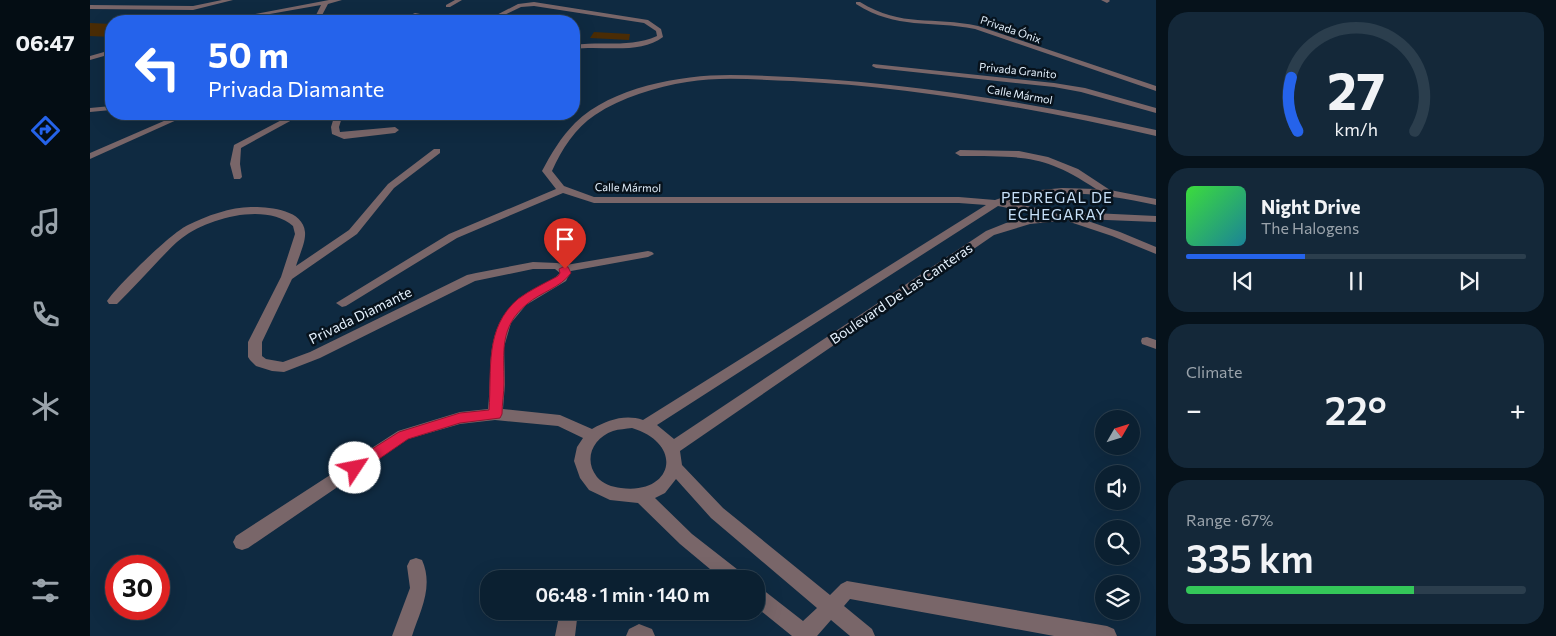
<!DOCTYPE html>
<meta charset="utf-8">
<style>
:root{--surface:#0b2031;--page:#142839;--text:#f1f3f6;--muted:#9aa3ab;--line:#2b3e4d;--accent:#2563eb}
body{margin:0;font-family:Commissioner,sans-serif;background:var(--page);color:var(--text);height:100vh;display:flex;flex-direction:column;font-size:19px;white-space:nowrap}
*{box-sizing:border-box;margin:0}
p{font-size:16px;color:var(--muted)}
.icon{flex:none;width:28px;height:28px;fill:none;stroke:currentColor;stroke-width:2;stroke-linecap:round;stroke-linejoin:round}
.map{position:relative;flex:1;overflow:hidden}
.drawer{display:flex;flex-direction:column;gap:12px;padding:12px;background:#06121b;width:400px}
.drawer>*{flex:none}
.guide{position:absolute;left:15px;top:15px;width:475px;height:105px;border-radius:20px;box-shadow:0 5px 20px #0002,0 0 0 1px var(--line);background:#2563eb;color:#fff;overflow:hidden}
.needle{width:32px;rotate:51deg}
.fabs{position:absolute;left:1005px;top:410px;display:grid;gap:10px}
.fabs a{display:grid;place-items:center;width:45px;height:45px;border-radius:50%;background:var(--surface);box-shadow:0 5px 20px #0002,0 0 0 1px var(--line);font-size:25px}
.speed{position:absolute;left:15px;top:555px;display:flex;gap:10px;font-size:25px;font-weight:700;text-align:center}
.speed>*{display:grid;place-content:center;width:65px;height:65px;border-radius:50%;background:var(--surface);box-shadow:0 5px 20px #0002,0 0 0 1px var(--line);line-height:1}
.speed .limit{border:8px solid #d22;background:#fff;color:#111}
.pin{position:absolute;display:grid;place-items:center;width:42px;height:42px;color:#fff;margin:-51px -21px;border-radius:50% 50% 50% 0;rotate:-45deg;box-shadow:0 0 5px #0007}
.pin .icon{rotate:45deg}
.me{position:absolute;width:55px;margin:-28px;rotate:56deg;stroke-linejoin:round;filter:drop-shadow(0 0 4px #0008)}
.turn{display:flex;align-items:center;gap:18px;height:105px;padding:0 20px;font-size:22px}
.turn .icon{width:65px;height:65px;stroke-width:2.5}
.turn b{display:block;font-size:35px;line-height:42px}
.big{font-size:38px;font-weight:600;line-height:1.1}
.drawer .widget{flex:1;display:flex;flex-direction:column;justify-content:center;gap:8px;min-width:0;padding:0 18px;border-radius:20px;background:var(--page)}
.drawer .dial{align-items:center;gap:0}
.dial svg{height:130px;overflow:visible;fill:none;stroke:var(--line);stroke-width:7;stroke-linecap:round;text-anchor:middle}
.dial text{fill:var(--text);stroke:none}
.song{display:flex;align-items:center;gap:15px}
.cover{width:60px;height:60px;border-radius:8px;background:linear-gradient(135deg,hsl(120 70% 55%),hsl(190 70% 35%))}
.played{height:5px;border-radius:2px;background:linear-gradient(90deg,var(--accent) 35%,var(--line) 35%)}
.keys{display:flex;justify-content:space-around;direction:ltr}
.heat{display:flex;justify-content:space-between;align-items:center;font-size:28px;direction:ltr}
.charge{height:8px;border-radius:4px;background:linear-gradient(90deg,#34c759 67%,var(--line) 0)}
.trip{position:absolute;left:390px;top:570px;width:285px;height:50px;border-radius:20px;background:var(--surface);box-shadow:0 5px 20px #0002,0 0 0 1px var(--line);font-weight:600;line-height:50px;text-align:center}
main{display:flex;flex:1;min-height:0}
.tabs{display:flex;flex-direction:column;width:90px;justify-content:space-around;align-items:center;background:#040d14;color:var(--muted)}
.tabs .icon{width:35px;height:35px}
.tabs .on{color:var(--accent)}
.tabs b{font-size:22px;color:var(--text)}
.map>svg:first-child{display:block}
.green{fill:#4a2c05}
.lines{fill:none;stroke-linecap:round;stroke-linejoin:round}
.minor{fill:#796669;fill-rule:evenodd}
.route{fill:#e11d48;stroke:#92132f}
.labels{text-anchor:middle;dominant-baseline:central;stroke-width:5;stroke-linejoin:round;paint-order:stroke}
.far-street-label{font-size:11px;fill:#e4f1fd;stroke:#07121c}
.street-label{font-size:14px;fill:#e4f1fd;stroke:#07121c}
.neighbourhood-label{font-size:15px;letter-spacing:1px;fill:#c7e0f8;stroke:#07121c}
</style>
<main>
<nav class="tabs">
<b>06:47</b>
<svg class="icon on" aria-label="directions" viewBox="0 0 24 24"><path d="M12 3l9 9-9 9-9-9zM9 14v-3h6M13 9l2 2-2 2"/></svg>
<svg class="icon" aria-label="music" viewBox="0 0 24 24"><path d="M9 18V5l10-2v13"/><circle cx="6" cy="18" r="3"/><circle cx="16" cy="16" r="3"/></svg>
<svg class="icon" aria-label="phone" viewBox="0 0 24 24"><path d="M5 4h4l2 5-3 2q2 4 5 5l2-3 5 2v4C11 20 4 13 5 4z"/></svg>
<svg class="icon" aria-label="climate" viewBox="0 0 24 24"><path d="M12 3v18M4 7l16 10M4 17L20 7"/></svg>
<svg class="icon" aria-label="car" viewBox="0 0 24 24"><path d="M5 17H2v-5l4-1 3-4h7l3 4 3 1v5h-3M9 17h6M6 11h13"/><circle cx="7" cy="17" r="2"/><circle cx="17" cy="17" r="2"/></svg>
<svg class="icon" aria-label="filters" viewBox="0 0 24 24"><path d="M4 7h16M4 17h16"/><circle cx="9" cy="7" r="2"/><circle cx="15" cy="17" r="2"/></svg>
</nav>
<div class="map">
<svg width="1066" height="636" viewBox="0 0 1066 636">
<rect width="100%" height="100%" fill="#0f2a41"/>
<path class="green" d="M0,23l21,1v13l-21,-1z
M504,32l36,2 -1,6 -39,-2z"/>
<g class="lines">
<path class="minor" d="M132,0h11l-40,10 -103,-1v-4l103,1z
M239,0h13l-14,4 -8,15 -3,2 -3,-2 7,-14 -91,16h-12z
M365,0h7l-12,7h-4v-2z
M1011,0h8l1,1 -3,2z
M444,2l114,18 13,9 2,8c-23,18 -61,8 -89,12v-4c28,-4 56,3 83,-9l-1,-5 -12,-8 -110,-17 -13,1 -29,14h-7l33,-17z
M766,2h4c42,26 73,14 118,24l178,60v5l-181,-62c-45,-9 -78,1 -119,-25z
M325,13l5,1 -15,7h-8z
M21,50v4l-21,6v-4z
M783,64l181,19 31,5 71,20v5l-75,-21 -27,-5 -178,-19 -4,-2z
M640,75c143,2 287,24 426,55v6c-117,-27 -243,-49 -363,-55 -35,-1 -71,-5 -106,1 -31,5 -65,15 -92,33 -20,13 -33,34 -43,56l12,15 30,11h365l36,3 24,-8 43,-4 34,1c-53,-36 -75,-32 -136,-33l-5,-3 5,-3 59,1 29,6 30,12 32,21 46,9v6c-48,-10 -101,-19 -148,-3l44,9 5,3 36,-1 63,3v6l-74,-3 38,13 36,15v7l-44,-18 -42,-14 -1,-2 -39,4 -36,11 -314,216 2,14 41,43 107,87 11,-11 6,-3 260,45 7,3 3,7h-63l-204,-37 -6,7 28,23 3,7h-25l-19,-16 -14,16h-25l-36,-29v-21l6,3 41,32 14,-13 -106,-90 -35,-39 -11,14 -10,5 37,36 50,39 3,6h-23l-42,-35 -42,-41 -28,-3 -21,-10 -9,-12 -6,-17 3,-14 6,-9 -25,-12 -63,-6 -35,4 -52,15 -160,109 -6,2 -6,-2 -3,-6 3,-6 162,-105 62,-19 28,-3c5,-41 -5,-78 29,-109 13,-11 32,-15 43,-27l-5,-4h-22l-58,12 -155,77 -36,14 -12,-1 -16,-5 -6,-6 -2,-3v-15l33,-65 14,-43 -2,-8c-27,-24 -85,-8 -111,12 -8,6 -15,14 -22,21 -14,15 -28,30 -43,45h-8l-2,-3c11,-16 65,-69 81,-76 18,-9 43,-18 63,-18 17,0 52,2 54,25 1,10 -6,24 -9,34l53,-36 39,-46 46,-35h6v4l-46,35 -37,46 -65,45 -30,63v14l4,3 17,3 27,-10 157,-77 9,-2 57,-11 24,1 9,2 82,-14 4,1 2,2 -6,3 -77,14 -5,10 -40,24 -15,18 -7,24 1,37 -2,25 57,6 32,14c16,-9 33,-15 51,-9l343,-215 -27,-2h-365l-31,-10 -106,45 -111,68 -4,1 -6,-4 113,-69 107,-45 -14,-18c9,-17 19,-34 33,-48 37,-36 105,-48 155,-48zM908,206l46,9 -38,8 -20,8 -312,208 -17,-14zM542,428c53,16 41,67 -11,60 -9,-1 -18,-4 -24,-11 -14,-18 -4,-39 16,-46 6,-2 13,-2 19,-3z
M21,106v4l-21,2v-4z
M90,114h10l-100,45v-6z
M203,114h10l-62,34 -1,16 2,13 -2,2h-6l-4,-15 4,-19z
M245,114h8l-4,13 1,5 55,-5 4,3 -4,3 -51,6 -12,-5 -1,-7z
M1057,337l9,3v9l-14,-5 -1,-3 1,-3z
M326,558l6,2c12,27 -2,51 -10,76h-20l18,-48 -3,-22 3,-6z
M470,611h18l-3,25h-20z
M549,624l13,5 3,7h-29l3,-7z"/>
</g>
<path class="route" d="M475,266l3,1 3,6c-11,15 -30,19 -44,31 -28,23 -23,48 -23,79 0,10 -2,21 -2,31l-2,4 -40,5 -52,16 -48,33 -5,1 -5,-1 -2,-4 2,-5 49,-31 61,-19 29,-3c3,-40 -5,-82 29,-111 12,-9 27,-16 40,-23l2,-3 -1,-4z"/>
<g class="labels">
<g class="far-street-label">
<text transform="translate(921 29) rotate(19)">Privada Ónix</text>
<text transform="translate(928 70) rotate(6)">Privada Granito</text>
<text transform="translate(930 94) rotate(10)">Calle Mármol</text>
<text transform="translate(538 187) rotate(1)">Calle Mármol</text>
</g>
<g class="street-label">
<text transform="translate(811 293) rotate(-34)">Boulevard De Las Canteras</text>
<text transform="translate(270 315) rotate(-26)">Privada Diamante</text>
</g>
<g class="neighbourhood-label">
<text x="967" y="197">PEDREGAL DE<tspan x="967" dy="17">ECHEGARAY</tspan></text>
</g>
</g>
</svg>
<div class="fabs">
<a><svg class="needle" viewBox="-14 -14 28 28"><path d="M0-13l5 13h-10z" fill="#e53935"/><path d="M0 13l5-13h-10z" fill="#9aa3ab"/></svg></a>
<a><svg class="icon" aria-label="sound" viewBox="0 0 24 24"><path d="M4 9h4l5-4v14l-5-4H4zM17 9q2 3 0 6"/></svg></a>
<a><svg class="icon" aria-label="search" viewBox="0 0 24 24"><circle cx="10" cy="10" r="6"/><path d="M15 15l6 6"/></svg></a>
<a><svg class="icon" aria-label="layers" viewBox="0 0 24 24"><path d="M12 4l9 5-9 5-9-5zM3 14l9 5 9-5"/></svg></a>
</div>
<div class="speed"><div class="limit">30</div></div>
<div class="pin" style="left:475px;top:269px;background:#d93025"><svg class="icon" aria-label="arrive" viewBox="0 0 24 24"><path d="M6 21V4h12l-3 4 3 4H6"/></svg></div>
<svg class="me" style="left:265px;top:468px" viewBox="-20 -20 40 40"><circle r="19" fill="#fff"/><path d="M0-13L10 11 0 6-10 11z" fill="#e11d48"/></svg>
<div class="trip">06:48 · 1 min · 140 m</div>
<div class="guide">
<div class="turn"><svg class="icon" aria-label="left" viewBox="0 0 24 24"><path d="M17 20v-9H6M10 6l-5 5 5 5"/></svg><div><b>50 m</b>Privada Diamante</div></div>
</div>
</div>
<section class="drawer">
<div class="widget dial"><svg viewBox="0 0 100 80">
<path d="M14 69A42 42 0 1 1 86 69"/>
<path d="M14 69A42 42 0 0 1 10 36" stroke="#2563eb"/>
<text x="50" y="56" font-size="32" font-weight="700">27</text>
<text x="50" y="72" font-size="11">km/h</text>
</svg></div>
<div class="widget">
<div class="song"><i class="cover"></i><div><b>Night Drive</b><p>The Halogens</p></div></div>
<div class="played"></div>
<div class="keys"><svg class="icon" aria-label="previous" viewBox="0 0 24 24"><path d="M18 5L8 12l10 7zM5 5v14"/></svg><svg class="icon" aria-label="pause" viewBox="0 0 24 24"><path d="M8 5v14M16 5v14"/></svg><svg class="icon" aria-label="next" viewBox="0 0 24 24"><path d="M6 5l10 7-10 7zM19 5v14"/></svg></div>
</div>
<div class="widget"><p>Climate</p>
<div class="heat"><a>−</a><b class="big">22°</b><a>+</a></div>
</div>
<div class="widget"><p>Range · 67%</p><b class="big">335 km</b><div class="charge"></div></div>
</section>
</main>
